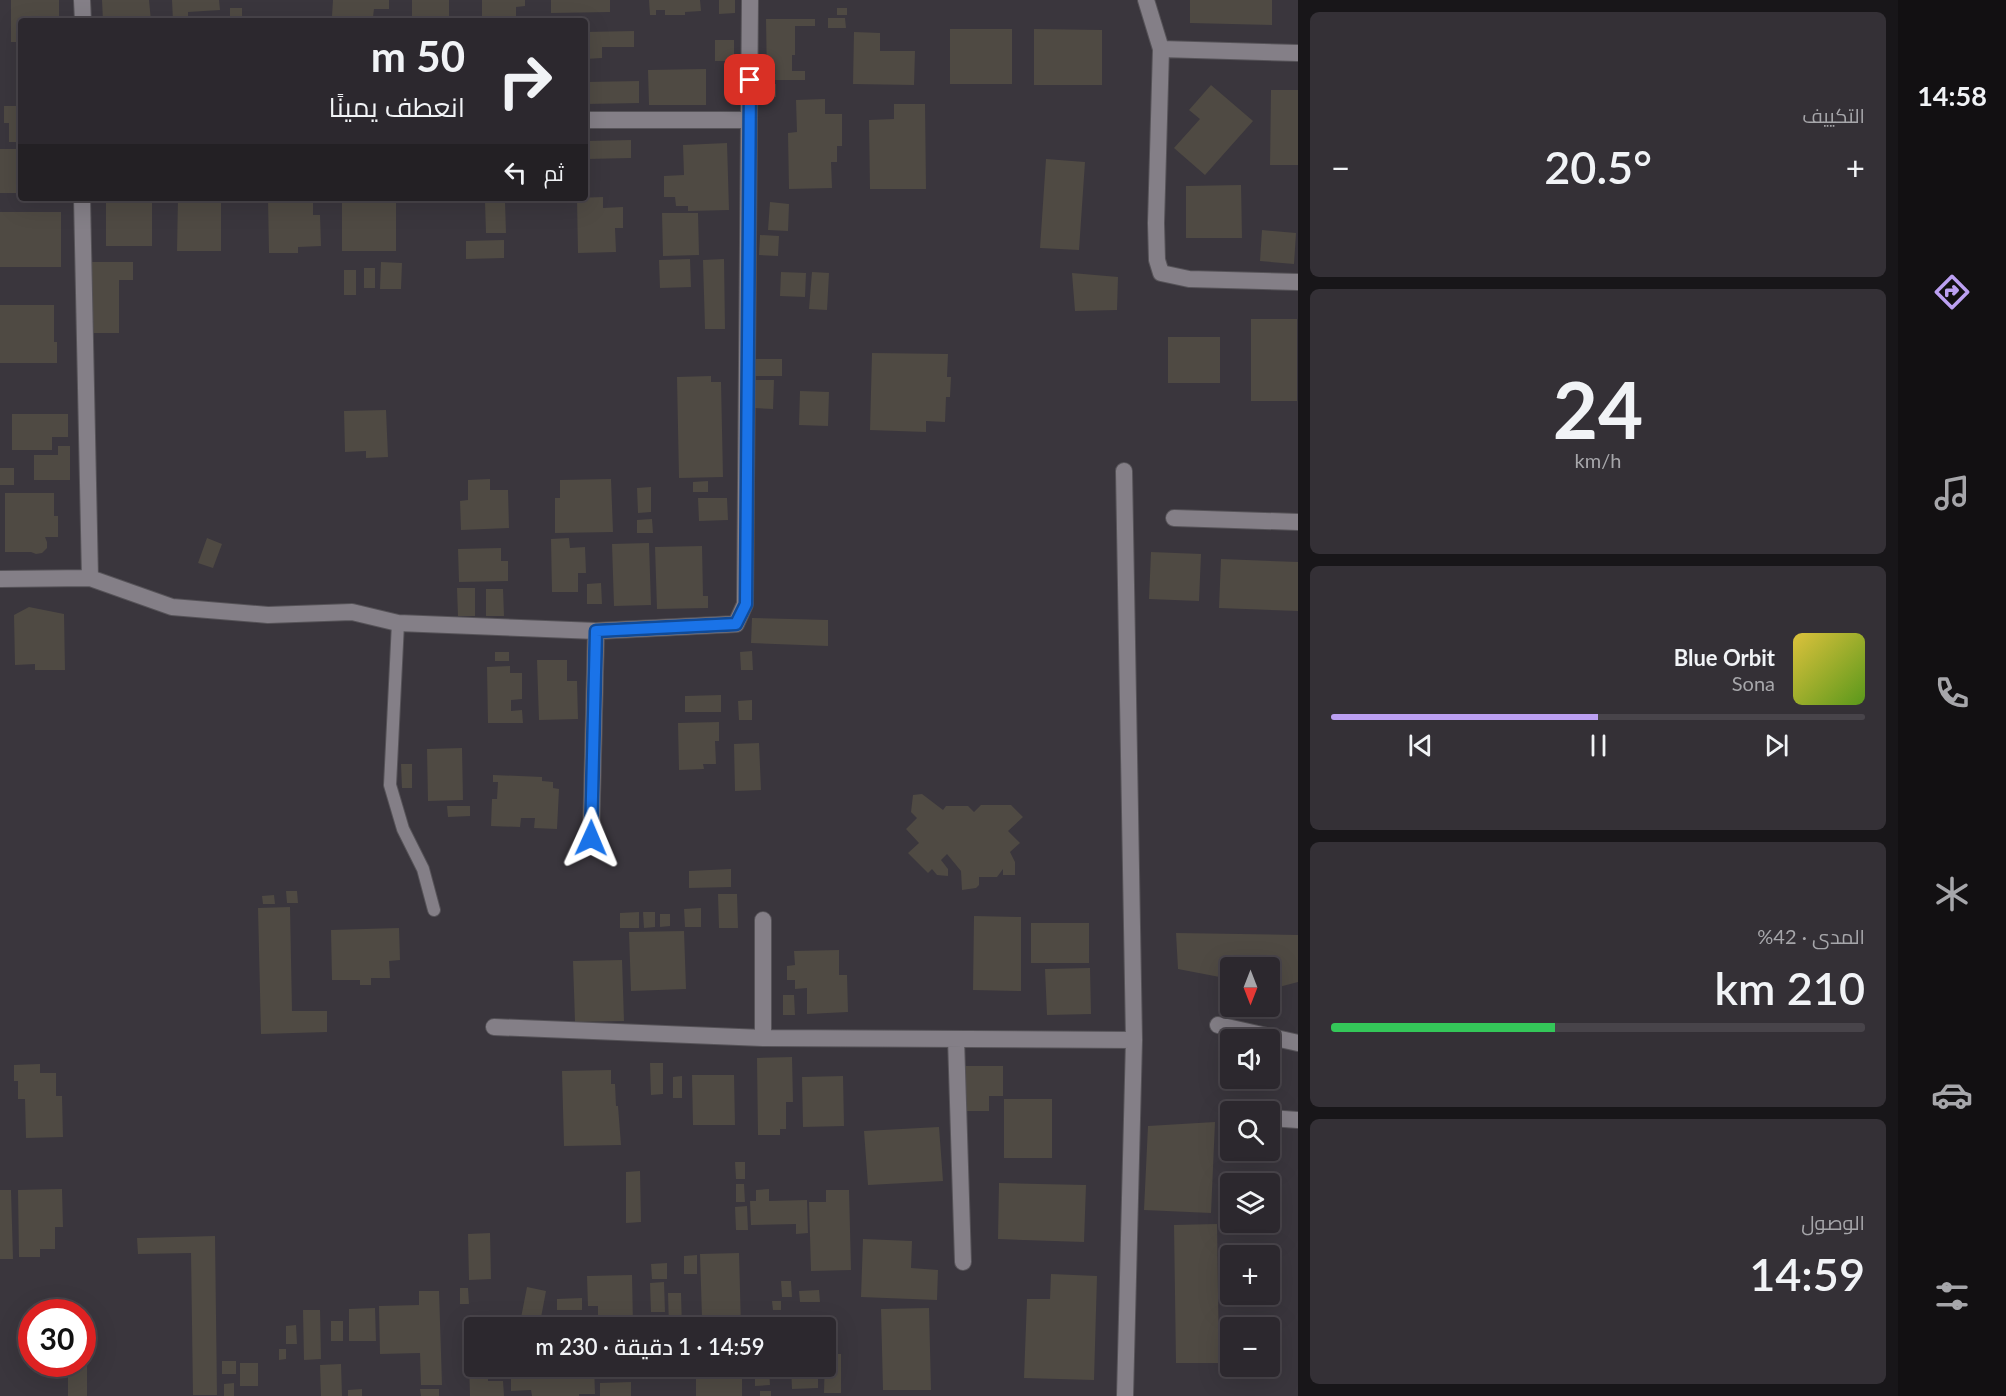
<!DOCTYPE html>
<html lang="ar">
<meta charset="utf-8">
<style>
:root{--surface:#2c282e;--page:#343036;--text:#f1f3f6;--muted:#a6a6aa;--line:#48444a;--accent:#bca0f2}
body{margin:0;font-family:Lato,Cairo,sans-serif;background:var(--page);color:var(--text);direction:rtl;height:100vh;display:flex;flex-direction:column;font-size:22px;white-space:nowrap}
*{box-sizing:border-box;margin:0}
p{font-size:20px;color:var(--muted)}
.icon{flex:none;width:33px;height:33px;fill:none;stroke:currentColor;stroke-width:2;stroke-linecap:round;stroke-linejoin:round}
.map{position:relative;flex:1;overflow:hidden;direction:ltr}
.drawer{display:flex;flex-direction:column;gap:12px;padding:12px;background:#181619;width:600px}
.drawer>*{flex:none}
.hud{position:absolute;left:18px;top:18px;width:570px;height:183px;border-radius:6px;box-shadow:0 6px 24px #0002,0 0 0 2px var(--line);direction:rtl;background:#2c282e;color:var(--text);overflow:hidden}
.needle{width:39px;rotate:180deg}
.fabs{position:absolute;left:1220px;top:957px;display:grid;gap:12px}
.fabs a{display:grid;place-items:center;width:60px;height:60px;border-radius:6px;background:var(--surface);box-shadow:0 6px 24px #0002,0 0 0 2px var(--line);font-size:30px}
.speed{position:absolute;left:18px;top:1299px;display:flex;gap:12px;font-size:30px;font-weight:700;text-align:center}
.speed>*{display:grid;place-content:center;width:78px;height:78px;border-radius:50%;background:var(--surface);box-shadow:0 6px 24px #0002,0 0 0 2px var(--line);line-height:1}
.speed .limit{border:9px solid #d22;background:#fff;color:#111}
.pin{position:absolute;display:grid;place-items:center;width:51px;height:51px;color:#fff;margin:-26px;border-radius:12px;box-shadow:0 3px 9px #0006}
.me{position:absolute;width:66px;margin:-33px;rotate:1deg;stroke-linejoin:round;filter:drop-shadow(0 0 4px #0008)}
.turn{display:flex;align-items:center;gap:21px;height:126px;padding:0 24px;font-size:27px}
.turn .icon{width:78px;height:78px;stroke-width:2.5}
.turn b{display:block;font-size:42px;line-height:51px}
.then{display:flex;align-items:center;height:57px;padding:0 24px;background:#0003;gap:12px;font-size:22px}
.big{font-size:45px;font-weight:600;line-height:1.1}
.drawer .tile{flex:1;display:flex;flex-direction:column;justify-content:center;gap:9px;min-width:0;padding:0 21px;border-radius:9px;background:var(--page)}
.drawer .dial{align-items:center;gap:0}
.dial b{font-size:78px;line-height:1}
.song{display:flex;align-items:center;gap:18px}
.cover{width:72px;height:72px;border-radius:9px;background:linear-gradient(135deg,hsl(50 70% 55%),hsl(90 70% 35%))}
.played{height:6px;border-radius:3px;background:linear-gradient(90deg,var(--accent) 50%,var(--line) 50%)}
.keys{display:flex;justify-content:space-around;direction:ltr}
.heat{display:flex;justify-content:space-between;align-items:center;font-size:33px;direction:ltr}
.charge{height:9px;border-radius:4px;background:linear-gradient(90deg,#34c759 42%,var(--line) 0)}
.trip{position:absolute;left:464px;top:1317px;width:372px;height:60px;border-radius:6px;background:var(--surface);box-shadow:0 6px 24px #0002,0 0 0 2px var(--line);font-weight:600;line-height:60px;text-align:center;direction:rtl}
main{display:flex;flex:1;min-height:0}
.menu{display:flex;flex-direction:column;width:108px;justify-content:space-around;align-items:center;background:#121012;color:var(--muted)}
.menu .icon{width:42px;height:42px}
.menu .active{color:var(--accent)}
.menu b{font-size:27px;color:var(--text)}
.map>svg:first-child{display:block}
.building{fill:#4f4a43}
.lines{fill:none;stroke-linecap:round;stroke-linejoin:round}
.service-casing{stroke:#565358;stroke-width:14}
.minor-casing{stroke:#565358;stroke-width:18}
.service{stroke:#847f87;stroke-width:12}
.minor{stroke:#847f87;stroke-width:16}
.route-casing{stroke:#114b97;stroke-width:15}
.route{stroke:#1a73e8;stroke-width:10}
</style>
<main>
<nav class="menu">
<b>14:58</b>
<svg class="icon active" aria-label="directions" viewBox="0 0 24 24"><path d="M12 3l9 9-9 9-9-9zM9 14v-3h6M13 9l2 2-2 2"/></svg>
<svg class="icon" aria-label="music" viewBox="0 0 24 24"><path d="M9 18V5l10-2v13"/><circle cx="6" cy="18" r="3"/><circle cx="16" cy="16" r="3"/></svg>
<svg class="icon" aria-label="phone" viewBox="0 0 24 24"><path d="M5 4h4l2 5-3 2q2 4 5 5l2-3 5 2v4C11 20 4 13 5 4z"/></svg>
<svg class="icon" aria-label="climate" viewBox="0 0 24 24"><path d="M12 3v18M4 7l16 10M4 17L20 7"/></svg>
<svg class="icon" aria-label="car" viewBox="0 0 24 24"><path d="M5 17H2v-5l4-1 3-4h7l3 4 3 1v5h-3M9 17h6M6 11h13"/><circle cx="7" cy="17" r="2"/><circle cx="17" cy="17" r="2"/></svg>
<svg class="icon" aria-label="filters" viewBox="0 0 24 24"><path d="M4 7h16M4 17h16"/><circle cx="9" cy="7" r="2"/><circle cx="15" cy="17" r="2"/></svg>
</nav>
<section class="drawer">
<div class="tile"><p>التكييف</p>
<div class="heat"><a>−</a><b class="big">20.5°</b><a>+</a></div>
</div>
<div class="tile dial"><b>24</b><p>km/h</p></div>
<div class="tile">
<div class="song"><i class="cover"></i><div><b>Blue Orbit</b><p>Sona</p></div></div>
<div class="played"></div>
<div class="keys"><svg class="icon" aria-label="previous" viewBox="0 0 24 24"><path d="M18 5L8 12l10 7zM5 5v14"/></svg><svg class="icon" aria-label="pause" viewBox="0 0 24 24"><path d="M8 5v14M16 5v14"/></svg><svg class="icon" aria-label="next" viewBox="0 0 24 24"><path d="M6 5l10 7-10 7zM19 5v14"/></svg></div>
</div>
<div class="tile"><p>المدى · 42%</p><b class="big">210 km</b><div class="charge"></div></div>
<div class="tile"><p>الوصول</p><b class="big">14:59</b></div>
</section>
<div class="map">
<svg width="1298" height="1396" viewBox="0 0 1298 1396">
<rect width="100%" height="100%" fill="#3a363d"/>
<path class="building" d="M11,0h48v21h-38v21h-10z
M102,0h47l2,21h-48z
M172,0h47l1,10 -32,2v9h-15z
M333,0h56v9h-15l-1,8 -41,-1z
M412,0h37v16h-37z
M482,0h43v6l-9,1v10h-34z
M551,0h59v12l-59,1z
M649,0h51l1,11 -16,1v3h-20v-5h-9v5h-6z
M719,0h16v13l-16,1z
M1190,0h82v25l-82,-2z
M230,8h12v13h-12z
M837,8h10v7h-10z
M828,18h17l1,10h-18z
M766,19h49v7h-20v29h-3v16h13v9h-38z
M950,29h62v55h-62z
M1034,29l68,1v55h-68z
M634,31v16h-32v11l-17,1v-27z
M854,32l26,1v18h35l-1,34 -61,-1z
M715,40h19v21h-19z
M706,69v36h-57l-1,-35z
M639,81v22l-53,1v-22z
M762,84h14v13h-14z
M1211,85l42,36 -48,54 -31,-27 26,-29 -11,-9z
M1271,90h27v75h-28z
M825,99v15h17v32h-5v16h-6l1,26 -43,1 -1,-56 9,-1 -1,-32z
M894,104h31l1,85h-56l-1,-69 25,-1z
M4,106h17v36h-12v-19h-5z
M631,140v18l-45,1v-18z
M727,143l2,67 -41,1v-5h-12l-1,-9h-11v-21l20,-1 -1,-30z
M0,149h21v44h-21z
M1046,159l39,3 -6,88 -39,-2z
M1241,185l1,53h-56v-52z
M603,197v11l20,-1v21h-8l1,24 -38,1 -1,-55z
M106,198h46v48h-46z
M178,198h43v53h-44z
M268,198h34l1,2h10v15h7l1,31 -23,1v6h-29z
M342,198h54v53h-54z
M485,202h20l1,31h-20z
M770,202l19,2 -1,27 -20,-1z
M0,212h61v55h-61z
M662,213h36l1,42 -36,1z
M1262,230l34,3 -2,31 -34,-3z
M760,235l19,1 -1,20 -19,-1z
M504,240v18l-38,1v-18z
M690,259l1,28 -31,1 -1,-28z
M724,259l1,70h-20l-2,-69z
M89,262h44v18h-14v53h-31z
M381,262l21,1 -1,26h-21z
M364,268h11v20h-11z
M344,270h12v25h-12z
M781,272l25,1 -1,24 -25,-1z
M812,272l17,1 -2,37 -18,-1z
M1072,273l46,4 -1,33 -42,1z
M0,305h54v37h3v21h-57z
M1251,319h46v82h-46z
M1168,337h52v46h-52z
M872,353l76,1 -1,23h4l-1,20h-4l-1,25 -19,-1v11l-56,-2z
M754,359h28v17h-28z
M711,376v6h10l2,95 -44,1 -2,-101z
M754,380h20l-1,29 -19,-1z
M800,391l29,1 -1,34 -29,-1z
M386,410l2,47 -22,1v-7l-21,1 -1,-41z
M12,414h56v23h-16v13h-40z
M58,446h12v34h-36v-25h24z
M0,468h14v17h-14z
M490,479v11h18l1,38 -48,2 -1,-29 8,-1v-20z
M611,479l2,53 -58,1v-35h5v-18z
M708,481v11h-15v-10z
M651,487v25l-13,1 -1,-25z
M5,493h49v23h4v21h-13l2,5v6l-5,5 -6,1 -5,-2h-26z
M698,498h29l1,22 -29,1z
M652,519l1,14h-16v-13z
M207,538l15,6 -9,24 -15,-5z
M569,538l1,10 15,-1 1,26h-8v19h-26l-1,-53z
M649,543l2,62 -37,1 -2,-62z
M702,546l1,50h5v12l-51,1 -2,-62z
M501,548v13h7v20l-49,1 -1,-33z
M1151,552l50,2 -2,47 -50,-2z
M1221,559l77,3v49l-79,-3z
M601,583l1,21h-15v-20z
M457,588h18v28h-17z
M486,589h17l1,27h-18z
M29,607l35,7 1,56h-30v-6l-20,1 -1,-50z
M752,618l76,2v26l-77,-3z
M752,651l1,19h-12l-1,-18z
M495,652h14v9h-14z
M537,660h30v21h10l1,38 -39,1z
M510,666v7h12v26l-11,1v11l11,-1 1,13h-35l-1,-56z
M721,695v17h-36v-16z
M752,700v20h-13l-1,-19z
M719,722v19h-4l1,23h-13l1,5 -25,1 -1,-47z
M759,743l2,47 -26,1 -1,-47z
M462,748l1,52 -35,1 -1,-52z
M401,764h11v24h-10z
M493,775l49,2v4l11,1v6l6,1 -2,40 -23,-1 1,-10h-14l-1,9 -29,-1 1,-27h5l1,-17h-5z
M922,794l21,16 3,-4h22l6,6 7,-7h30l12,12 -15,14 12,12 -10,9 5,10v13h-12v-6l-6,8h-18v8l-3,3 -14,2 -1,-19 -14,-17 -6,6 7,9v7l-11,-1 -5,-6 -4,4 -20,-20 11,-10 -13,-14 11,-11 -6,-6 2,-17z
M447,806h23v10l-22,1z
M731,869v18l-42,1v-17z
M286,891h11l1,12h-11z
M718,894h19l1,34h-19z
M274,895l1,9h-12l-1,-8z
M290,907l2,104h35v21l-66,2 -3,-126z
M701,908v19h-16l-1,-18z
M639,912v16h-19v-15z
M643,912h12v15l-11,1z
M660,914h10v12l-10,1z
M974,916l47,1v74l-48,-1z
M1031,923h58v40h-58z
M399,928l1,32 -11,1 1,17h-19v7h-11v-5h-28l-1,-50z
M684,931l2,58 -55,2 -2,-59z
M1176,933l122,2v47l-23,6 -6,-1v-19h-39v11l-52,-10z
M839,950v25h8l1,37 -41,2v-26l-12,1v-9h-8v-14l8,-1 -1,-14z
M622,960l2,61 -49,1 -2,-61z
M1090,968l1,46 -44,1 -2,-46z
M783,995h11l1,20h-12z
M792,1057l1,45h-7v27h-6v6h-22l-1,-77z
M650,1063h13v31l-12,1z
M40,1064v9h16v23h6l1,41 -37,1 -1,-39h-7v-18h-4v-16z
M963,1066h40v30h-14v15h-26z
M611,1070v14h4l1,22h2l3,39 -57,1 -2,-75z
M692,1075h42l1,50h-42z
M682,1076v22h-9v-21z
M843,1076l1,50 -41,1 -1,-50z
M1004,1099h48v59h-48z
M1215,1122l-4,91 -67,-3 4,-84z
M939,1127l4,54 -75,4 -4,-54z
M735,1162h10v17h-9z
M640,1171l1,51 -15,1v-51z
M999,1183l87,2 -2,57 -86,-3z
M736,1184h8l1,18h-9z
M62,1189l1,38h-8v22h-15v8h-21l-1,-67z
M769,1189v12l38,-1 1,33 -12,1v-10l-45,1 -1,-24h6v-11z
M0,1190h11l2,69h-13z
M826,1190h23l2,80 -40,1 -2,-69h17z
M747,1206l1,24h-12l-1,-23z
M1217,1224l2,139h-43l-2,-138z
M490,1233l1,46 -22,1 -1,-46z
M215,1236l2,159h-24l-2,-142 -53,1 -1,-16z
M863,1239l49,2 -1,27 27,2 -1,30 -76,-3z
M739,1253l2,75h-47v-10h8l-2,-64z
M697,1255v19h-13v-18z
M667,1263v16h-15l-1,-15z
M1051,1274l46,2 -3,104 -70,-2 3,-79h23z
M632,1275l1,50 -82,2v-10l47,-1v-10h-10l-1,-30z
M781,1281h10l1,16h-10z
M664,1282l1,30h-14l-1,-29z
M527,1287l19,4 -7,37h-20z
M460,1288h8l1,16h-9z
M819,1290l1,12h-20l-1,-11z
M419,1291h20l3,94h-21l-1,-32 -40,1 -1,-48 40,-1z
M668,1293h13l1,35h-13z
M582,1298v12h-25v-11z
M772,1301h9v9h-8z
M375,1308l1,33h-27v-32z
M929,1308l2,82h-48l-2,-81z
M303,1310h17l1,49 -17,1z
M331,1321h12v20h-12z
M296,1325l1,19h-11v-18z
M82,1332h5v64h-19v-32h14z
M279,1349h7v10l-7,1z
M825,1354h16v39h-17z
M469,1360h5v6h14v15h15l1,15h-34z
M222,1361h14v13h-14z
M240,1363h18v23h-18z
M341,1364l1,32h-21l-1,-31z
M511,1366h83l1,28h-16v2h-47l-1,-6 -20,1z
M696,1366h46v30h-46z
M791,1366h27v22l-26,1z
M755,1370h14l1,15 -15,1z
M631,1382v14h-31v-13z
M234,1383v13h-10v-12z
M362,1389v7h-14v-6z
M420,1389h19v7h-18z
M760,1391h11v5h-11z"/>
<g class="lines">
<g class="service-casing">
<path id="service" d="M398,623l-8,162 13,44 20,40 11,41"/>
</g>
<g class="minor-casing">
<path id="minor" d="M82,0l1,21
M1146,0l15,49 -5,174 1,37 4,13 28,6 109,3
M1161,49l137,4
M585,120h164
M82,198l8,380
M1124,471l10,569 -9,356
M1174,518l124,4
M0,579l90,-1 82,29 96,8 84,-3 46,11 198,8 140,-7 9,-20 5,-604
M591,838l5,-207
M763,920v118
M1218,1025l80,18
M494,1027l269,11 371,2
M956,1039l7,223
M1269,1118l29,2"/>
</g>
<use href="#service" class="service"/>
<use href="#minor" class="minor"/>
</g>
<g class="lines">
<g class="route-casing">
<path id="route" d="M591,838l5,-207 140,-7 10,-20 4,-524"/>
</g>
<use href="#route" class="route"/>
</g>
</svg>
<div class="fabs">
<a><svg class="needle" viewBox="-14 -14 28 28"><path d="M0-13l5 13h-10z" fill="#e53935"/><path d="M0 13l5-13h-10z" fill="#a6a6aa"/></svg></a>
<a><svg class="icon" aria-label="sound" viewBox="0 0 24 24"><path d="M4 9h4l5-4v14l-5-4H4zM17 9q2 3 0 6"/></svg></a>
<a><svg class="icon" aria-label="search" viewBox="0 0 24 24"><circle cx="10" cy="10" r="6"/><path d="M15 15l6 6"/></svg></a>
<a><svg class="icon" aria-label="layers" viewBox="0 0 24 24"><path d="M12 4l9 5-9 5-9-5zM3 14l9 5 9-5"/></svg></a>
<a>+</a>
<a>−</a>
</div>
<div class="speed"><div class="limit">30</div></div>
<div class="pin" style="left:750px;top:80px;background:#d93025"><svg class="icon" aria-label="arrive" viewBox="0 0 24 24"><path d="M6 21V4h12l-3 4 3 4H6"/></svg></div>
<svg class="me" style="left:591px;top:838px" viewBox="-20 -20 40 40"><path d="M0-17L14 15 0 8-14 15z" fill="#1a73e8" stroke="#fff" stroke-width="4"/></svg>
<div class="trip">14:59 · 1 دقيقة · 230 m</div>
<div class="hud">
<div class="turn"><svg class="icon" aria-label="right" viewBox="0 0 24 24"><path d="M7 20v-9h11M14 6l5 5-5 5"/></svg><div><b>50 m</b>انعطف يمينًا</div></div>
<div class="then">ثم<svg class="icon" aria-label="left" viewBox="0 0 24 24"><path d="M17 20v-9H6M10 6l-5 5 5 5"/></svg></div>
</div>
</div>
</main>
